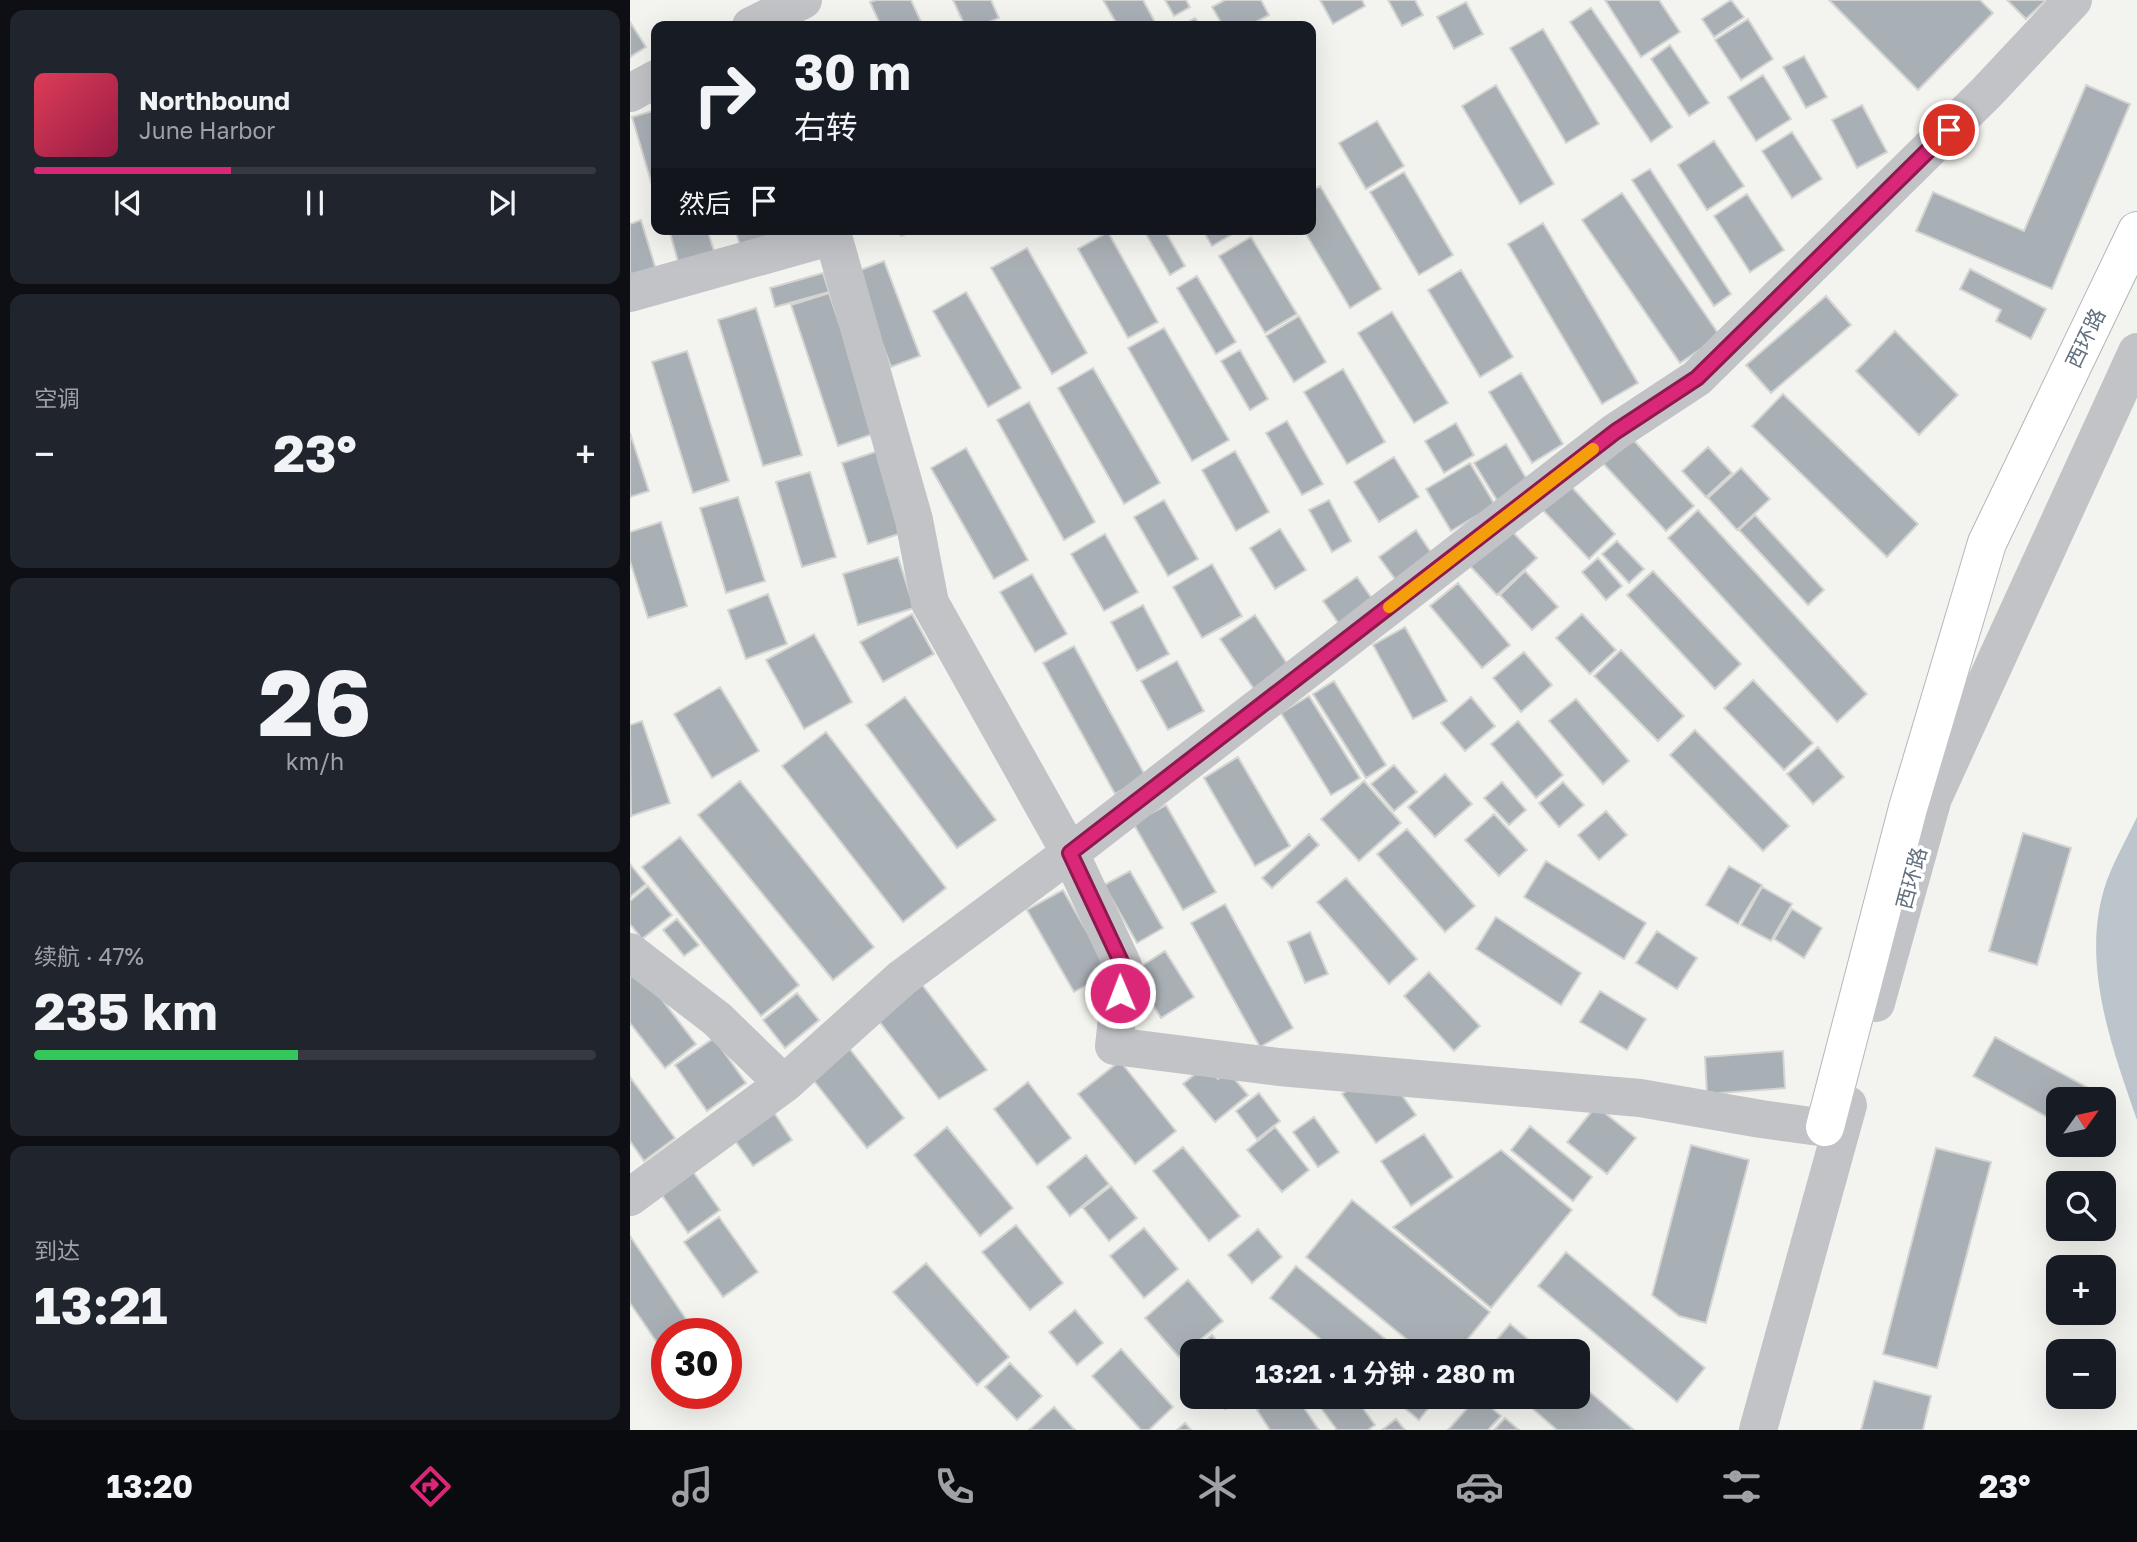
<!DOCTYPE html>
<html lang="zh">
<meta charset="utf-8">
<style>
:root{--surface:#171b24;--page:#20242c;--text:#f1f3f6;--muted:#9ea1a6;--line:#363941;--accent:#db2777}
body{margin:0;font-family:"Golos Text","Noto Sans SC",sans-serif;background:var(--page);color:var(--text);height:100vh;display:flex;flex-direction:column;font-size:26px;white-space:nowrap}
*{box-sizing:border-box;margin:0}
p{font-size:23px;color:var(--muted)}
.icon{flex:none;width:38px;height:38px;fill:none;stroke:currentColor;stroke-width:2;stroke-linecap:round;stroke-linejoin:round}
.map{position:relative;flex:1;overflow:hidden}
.sheet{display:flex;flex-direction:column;gap:10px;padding:10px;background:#0d0f14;width:630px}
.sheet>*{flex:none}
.top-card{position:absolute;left:21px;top:21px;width:665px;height:214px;border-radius:14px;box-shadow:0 7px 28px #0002;background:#171b24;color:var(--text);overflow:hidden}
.needle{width:46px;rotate:57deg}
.fabs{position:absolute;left:1416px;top:1087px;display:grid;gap:14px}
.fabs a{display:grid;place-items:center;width:70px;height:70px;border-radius:14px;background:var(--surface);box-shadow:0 7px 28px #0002;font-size:35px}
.speed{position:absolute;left:21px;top:1318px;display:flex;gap:14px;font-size:35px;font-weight:700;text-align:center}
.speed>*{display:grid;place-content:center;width:91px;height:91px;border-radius:50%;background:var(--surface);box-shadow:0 7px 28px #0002;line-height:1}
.speed .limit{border:10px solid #d22;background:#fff;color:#111}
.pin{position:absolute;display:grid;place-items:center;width:60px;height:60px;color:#fff;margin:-30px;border:4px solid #fff;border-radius:50%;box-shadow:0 2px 7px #0007}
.me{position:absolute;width:77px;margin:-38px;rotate:359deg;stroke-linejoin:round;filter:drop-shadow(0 0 5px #0008)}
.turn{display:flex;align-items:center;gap:24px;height:147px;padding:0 28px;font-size:32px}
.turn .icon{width:91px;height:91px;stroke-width:2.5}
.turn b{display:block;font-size:49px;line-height:60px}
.then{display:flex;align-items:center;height:66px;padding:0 28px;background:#0003;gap:14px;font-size:26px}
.big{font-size:52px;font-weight:700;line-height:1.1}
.sheet .widget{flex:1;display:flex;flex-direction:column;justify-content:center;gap:10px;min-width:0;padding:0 24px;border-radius:14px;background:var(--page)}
.sheet .dial{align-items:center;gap:0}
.dial b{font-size:91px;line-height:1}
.song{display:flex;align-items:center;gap:21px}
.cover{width:84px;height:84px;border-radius:10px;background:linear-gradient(135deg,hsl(350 70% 55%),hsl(340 70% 35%))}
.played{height:7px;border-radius:4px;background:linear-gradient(90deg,var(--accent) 35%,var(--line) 35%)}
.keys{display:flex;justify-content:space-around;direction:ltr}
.heat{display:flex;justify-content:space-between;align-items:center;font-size:38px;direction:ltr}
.charge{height:10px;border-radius:5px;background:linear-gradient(90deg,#34c759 47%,var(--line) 0)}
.trip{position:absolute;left:550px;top:1339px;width:410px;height:70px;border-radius:14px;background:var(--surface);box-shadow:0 7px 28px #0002;font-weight:700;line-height:70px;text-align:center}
.tab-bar{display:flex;height:112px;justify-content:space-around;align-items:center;background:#090b0e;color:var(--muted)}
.tab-bar .icon{width:49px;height:49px}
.tab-bar .active{color:var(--accent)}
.tab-bar b{font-size:32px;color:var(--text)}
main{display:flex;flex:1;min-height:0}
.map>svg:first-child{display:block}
.water{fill:#bcc5cb}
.building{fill:#a9b0b5;stroke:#d4d5d2;stroke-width:2}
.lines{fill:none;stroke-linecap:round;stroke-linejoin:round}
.major-casing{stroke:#b4b7bb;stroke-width:40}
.minor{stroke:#c1c3c7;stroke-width:38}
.major{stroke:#fff;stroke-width:38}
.route-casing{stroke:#8e194d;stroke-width:18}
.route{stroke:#db2777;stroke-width:12}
.slow{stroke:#f59e0b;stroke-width:12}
.labels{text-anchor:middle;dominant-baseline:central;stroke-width:7;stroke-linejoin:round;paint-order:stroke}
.street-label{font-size:21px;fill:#637080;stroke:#fff}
</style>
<main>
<section class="sheet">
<div class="widget">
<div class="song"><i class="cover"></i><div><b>Northbound</b><p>June Harbor</p></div></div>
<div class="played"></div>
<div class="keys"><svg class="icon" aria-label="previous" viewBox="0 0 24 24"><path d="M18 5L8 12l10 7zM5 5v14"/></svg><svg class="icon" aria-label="pause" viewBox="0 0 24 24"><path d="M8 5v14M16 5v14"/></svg><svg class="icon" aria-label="next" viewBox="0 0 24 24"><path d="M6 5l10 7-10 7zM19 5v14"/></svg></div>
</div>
<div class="widget"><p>空调</p>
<div class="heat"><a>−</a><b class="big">23°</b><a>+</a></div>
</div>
<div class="widget dial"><b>26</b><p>km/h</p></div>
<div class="widget"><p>续航 · 47%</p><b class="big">235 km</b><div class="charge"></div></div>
<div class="widget"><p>到达</p><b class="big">13:21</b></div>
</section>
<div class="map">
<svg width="1507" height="1430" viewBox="0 0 1507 1430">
<rect width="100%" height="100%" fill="#f3f4ef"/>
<path class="water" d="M1507,817v303c-26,-75 -58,-161 -30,-240 8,-21 20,-42 30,-63z"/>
<path class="building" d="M246,0h35l12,26h-42l-11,-24z
M323,0h38l8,18 -19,8h-15z
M473,0h40l13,24 -4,2h-34z
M535,0h21l4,7 -16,9z
M595,0h36l8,15 -20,11h-26l-11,-19z
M690,0h42l3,6 -32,18z
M758,0h27l8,15 -21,11z
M975,0h54l21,32 -39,25z
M1101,0l13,17 -30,20 -12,-18z
M1199,0h151l13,13 -75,77z
M1377,0h39l-20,19z
M836,2l17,32 -29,15 -17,-32z
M961,8l81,119 -21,15 -81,-120z
M565,18l5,8h-19z
M1118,19l25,40 -32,21 -26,-40z
M0,22l16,25 -16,10z
M913,29l56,95 -33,19 -56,-95z
M1040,45l39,58 -20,13 -38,-57z
M1174,56l23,41 -21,11 -23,-41z
M1133,75l28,44 -35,22 -28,-44z
M866,85l58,99 -34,20 -58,-98z
M1456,85l44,19 -78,185 -136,-58 17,-39 91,39z
M1232,105l25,47 -30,16 -25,-48z
M26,110v74l-4,1 -20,-68z
M747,121l27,45 -38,23 -27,-46z
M1162,132l30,47 -30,19 -30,-47z
M1084,141l30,45 -37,24 -29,-45z
M1020,169l81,125 -17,12 -82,-126z
M774,172l49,83 -34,20 -49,-83z
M690,186l61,103 -31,19 -47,-79h8v-38z
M992,193l98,143 -40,27 -98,-143z
M1117,194l37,56 -34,22 -36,-56z
M11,220l16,53 -27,9v-58z
M913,223l95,160 -36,21 -94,-160z
M39,229h38l8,25 -36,11z
M105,229h42l3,9 -39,11z
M268,229h20l-17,7z
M513,229h21l21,37 -15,9z
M572,229h39l-29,17z
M478,232l50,90 -30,16 -50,-89z
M621,237l46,77 -32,19 -46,-77z
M397,248l60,105 -35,21 -61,-106z
M254,261l36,95 -29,11 -36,-95z
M1340,269l76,40 -15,30 -35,-18 5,-11 -41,-21z
M831,270l52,87 -33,20 -52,-87z
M193,273l6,19 -54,15 -5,-19z
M567,276l39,66 -20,12 -39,-66z
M336,292l55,96 -33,19 -55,-96z
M199,293l47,140 -38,13 -47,-141z
M1196,296l25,29 -80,68 -25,-28z
M126,308l46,147 -39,11 -45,-146z
M762,312l56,91 -34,20 -56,-90z
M669,316l27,46 -32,20 -28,-46z
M534,328l65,112 -37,21 -64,-113z
M1265,331l63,64 -39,40 -63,-64z
M610,350l28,49 -18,11 -29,-49z
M57,351l42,130 -36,12 -41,-131z
M463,368l67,115 -36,21 -66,-116z
M713,369l42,73 -38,22 -43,-72z
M891,373l42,71 -31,19 -43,-71z
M1153,394l135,130 -31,33 -135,-131z
M399,402l66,120 -31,18 -67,-120z
M657,421l36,63 -21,11 -36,-62z
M826,423l18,32 -30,18 -19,-32z
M0,433l19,58 -19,6z
M997,433l67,73 -28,25 -67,-72z
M876,444l23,39 -31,19 -24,-39z
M1078,447l24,26 -26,24 -24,-26z
M336,448l62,112 -34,19 -63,-111z
M251,450l27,81 -40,13 -26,-81z
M605,451l34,61 -33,19 -34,-61z
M764,457l25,40 -40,25 -25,-40z
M840,463l25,42 -44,26 -25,-42z
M1111,468l29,31 -33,31 -29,-32z
M180,472l26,85 -34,10 -26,-85z
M938,483l47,51 -26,25 -48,-51z
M108,497l27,84 -39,12 -26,-85z
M534,500l34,59 -30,17 -34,-59z
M699,500l22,41 -19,11 -23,-42z
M1068,510l169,184 -30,28 -169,-184z
M1125,515l69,75 -16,15 -69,-75z
M31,522l26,84 -39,12 -18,-57v-29z
M650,529l26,41 -31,19 -25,-41z
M880,529l27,29 -40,37 -27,-29z
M786,530l20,30 -36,26 -21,-29z
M475,534l33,58 -34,19 -33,-57z
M987,541l27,28 -15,14 -27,-29z
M268,557l16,51 -56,17 -15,-51z
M968,558l24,28 -16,14 -24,-28z
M582,564l30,52 -40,22 -29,-51z
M895,571l33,36 -26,23 -32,-35z
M1023,571l88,93 -26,25 -88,-94z
M402,574l35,60 -32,18 -35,-60z
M727,577l21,30 -34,24 -21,-30z
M828,583l52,62 -28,23 -52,-62z
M138,594l19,50 -41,15 -18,-49z
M513,605l26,49 -32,17 -26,-49z
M282,614l22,40 -51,28 -23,-40z
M952,614l34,36 -26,24 -34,-36z
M625,615l35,53 -34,24 -36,-53z
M775,627l42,74 -34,18 -40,-74z
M184,634l38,68 -48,27 -38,-69z
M444,646l72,131 -31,17 -72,-131z
M991,650l63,66 -26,25 -64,-65z
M894,652l28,33 -31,27 -28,-34z
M547,661l27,50 -36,19 -27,-49z
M1123,680l60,63 -29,27 -60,-62z
M704,681l52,84 -20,13 -53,-84z
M90,687l39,64 -47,27 -38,-64z
M679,696l51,82 -29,17 -50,-82z
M275,697l91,123 -39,28 -91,-123z
M841,697l24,29 -30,25 -24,-28z
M946,699l53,62 -26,23 -54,-63z
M12,721l28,82 -39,13 -1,-91z
M888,721l45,54 -27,23 -45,-54z
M1065,730l94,96 -26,25 -93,-96z
M196,732l120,156 -43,34 -121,-156z
M1188,747l26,30 -31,27 -26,-30z
M608,757l52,89 -35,20 -51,-88z
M764,765l23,27 -23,19 -23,-27z
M815,774l27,30 -37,33 -27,-30z
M110,781l134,166 -41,33 -135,-165z
M734,781l37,42 -42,38 -38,-42z
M872,782l24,28 -17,15 -25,-27z
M933,782l21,23 -25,22 -20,-24z
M536,805l50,87 -33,18 -50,-87z
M976,811l21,24 -28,25 -21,-25z
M864,814l33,36 -28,26 -34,-36z
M777,829l68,77 -30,26 -68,-78z
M1393,833l48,15 -34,117 -48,-14z
M679,834l10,11 -47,43 -10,-10z
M50,837l119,148 -38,31 -119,-149z
M916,861l100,62 -22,36 -100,-62z
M0,864l16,20 -16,13z
M1099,866l33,19 -24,39 -32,-19z
M500,871l33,57 -26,15 -33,-58z
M716,878l71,81 -28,25 -72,-82z
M18,886l24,29 -30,24 -12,-15v-23z
M1132,887l30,17 -21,37 -30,-16z
M433,890l47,82 -36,20 -47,-82z
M595,904l68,124 -33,19 -69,-124z
M1162,909l30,19 -18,30 -30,-19z
M866,917l85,56 -20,32 -85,-56z
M47,919l22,26 -15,11 -21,-26z
M1027,931l40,27 -20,31 -41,-26z
M680,932l18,42 -23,9 -17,-41z
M535,951l29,46 -33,21 -29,-46z
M4,963l62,81 -31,24 -35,-45v-57z
M799,972l51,54 -26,25 -50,-55z
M287,978l70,92 -48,29 -67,-87z
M970,991l46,28 -19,31 -47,-28z
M167,993l22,27 -34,28 -22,-28z
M1365,1037l99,54 -5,8h-31v24l-85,-47z
M84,1038l32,45 -39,28 -32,-46z
M215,1043l59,75 -37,30 -60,-76z
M1153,1051l2,37 -78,6 -2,-37z
M490,1061l56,70 -41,33 -57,-70z
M576,1065l12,14 10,-8 20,24 -33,27 -32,-38z
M0,1077l45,61 -31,23 -14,-20z
M398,1082l43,56 -34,27 -43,-56z
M729,1082l38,6 19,27 -40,28 -34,-49z
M629,1093l21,28 -23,18 -21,-28z
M966,1106l40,32 -29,36 -40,-32z
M141,1108l21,32 -39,26 -22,-31z
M684,1117l25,35 -21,15 -25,-35z
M900,1126l62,51 -19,24 -62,-51z
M317,1127l66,81 -33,28 -66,-81z
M645,1127l34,43 -27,22 -35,-42z
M794,1134l29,43 -42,29 -30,-45z
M1061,1145l58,15 -43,163 -27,-7 -27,-21z
M553,1147l57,69 -31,25 -56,-70z
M1306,1148l55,14 -54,206 -54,-14z
M871,1150l71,60 -81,98 -98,-81z
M456,1155l23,29 -39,32 -23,-29z
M61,1169l29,41 -32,23 -29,-42z
M481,1186l26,32 -28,23 -26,-33z
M722,1200l138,112 -32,39h-37l-115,-94z
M89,1217l39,55 -35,25 -39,-55z
M386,1225l47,58 -33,27 -48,-58z
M514,1228l34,41 -34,29 -34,-42z
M628,1229l24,28 -30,26 -24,-28z
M0,1236l66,98h-29v23l-37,-54z
M936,1252l139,116 -28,34 -139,-116z
M296,1263l83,94 -32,28 -84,-93z
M666,1266l104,85h-65l-65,-53z
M558,1280l35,41 -44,36 -34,-39z
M445,1310l28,33 -26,22 -28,-33z
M880,1324l32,27h-55z
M582,1335l13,16h-32z
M491,1349l52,58 -24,23h-8l-49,-54z
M562,1352v18l-9,-10z
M380,1363l32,33 -25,24 -32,-33z
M947,1381l57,49h-77l-39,-34h59z
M1244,1381l57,15 -8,34h-62z
M584,1396h26l-15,13z
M648,1396h18l23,34h-49l-13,-20z
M682,1396h42l21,29 -7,5h-31z
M760,1396h48l-19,24z
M848,1396l23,20 -13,14h-40z
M424,1407l21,23h-46z
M875,1418l14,12h-25z
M766,1419l9,11h-23z
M555,1423l6,7h-14z"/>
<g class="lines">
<g class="major-casing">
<path id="major" d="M1195,1127l83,-319 79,-265 150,-312"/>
</g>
<path class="minor" d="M121,26l52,-26
M0,93l26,-14
M0,293l203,-57 81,284 16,83 140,250 53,113 -9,80 165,21 361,31 121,21 80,11
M0,952l87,67 67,65
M1246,1003l57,-205 204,-446
M0,1197l154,-113 118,-106 168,-125 545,-421 82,-54 290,-286 86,-92
M1128,1430l90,-325"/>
<use href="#major" class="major"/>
</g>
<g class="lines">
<g class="route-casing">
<path id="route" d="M490,993l3,-27 -53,-113 545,-421 82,-54 252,-248"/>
</g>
<use href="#route" class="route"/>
<path class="slow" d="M759,607l204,-158"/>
</g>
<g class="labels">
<g class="street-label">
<text transform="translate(1455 338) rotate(-64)">西环路</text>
<text transform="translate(1281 878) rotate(-75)">西环路</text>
</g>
</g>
</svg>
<div class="fabs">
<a><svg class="needle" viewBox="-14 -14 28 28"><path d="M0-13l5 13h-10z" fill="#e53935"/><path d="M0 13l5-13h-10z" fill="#9ea1a6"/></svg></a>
<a><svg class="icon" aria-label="search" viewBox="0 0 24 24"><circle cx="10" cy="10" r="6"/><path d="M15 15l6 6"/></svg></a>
<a>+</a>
<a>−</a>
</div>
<div class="speed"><div class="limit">30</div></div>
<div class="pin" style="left:1319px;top:130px;background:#d93025"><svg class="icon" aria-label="arrive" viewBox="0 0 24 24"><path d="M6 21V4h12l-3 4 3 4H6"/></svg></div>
<svg class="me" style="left:490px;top:993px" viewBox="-20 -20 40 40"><circle r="17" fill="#db2777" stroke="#fff" stroke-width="3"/><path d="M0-11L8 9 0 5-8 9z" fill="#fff"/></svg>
<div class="trip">13:21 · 1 分钟 · 280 m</div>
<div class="top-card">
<div class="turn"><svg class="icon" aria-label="right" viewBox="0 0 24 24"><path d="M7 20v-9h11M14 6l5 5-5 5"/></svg><div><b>30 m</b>右转</div></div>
<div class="then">然后<svg class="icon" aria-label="arrive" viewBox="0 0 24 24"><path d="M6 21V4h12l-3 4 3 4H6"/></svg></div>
</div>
</div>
</main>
<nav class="tab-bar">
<b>13:20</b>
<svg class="icon active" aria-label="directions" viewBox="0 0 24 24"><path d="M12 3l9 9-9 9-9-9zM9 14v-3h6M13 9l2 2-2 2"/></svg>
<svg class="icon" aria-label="music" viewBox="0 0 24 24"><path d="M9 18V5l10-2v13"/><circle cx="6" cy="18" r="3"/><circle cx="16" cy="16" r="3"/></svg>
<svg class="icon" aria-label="phone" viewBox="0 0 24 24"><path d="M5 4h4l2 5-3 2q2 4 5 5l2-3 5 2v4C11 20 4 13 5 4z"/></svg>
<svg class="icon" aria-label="climate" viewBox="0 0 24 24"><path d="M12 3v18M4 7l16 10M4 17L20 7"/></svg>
<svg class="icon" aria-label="car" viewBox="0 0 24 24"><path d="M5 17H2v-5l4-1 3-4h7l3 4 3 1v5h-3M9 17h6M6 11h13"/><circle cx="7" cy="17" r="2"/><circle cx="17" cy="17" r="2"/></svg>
<svg class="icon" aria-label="filters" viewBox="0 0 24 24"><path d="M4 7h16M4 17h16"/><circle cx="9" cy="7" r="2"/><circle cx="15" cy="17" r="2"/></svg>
<b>23°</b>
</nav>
